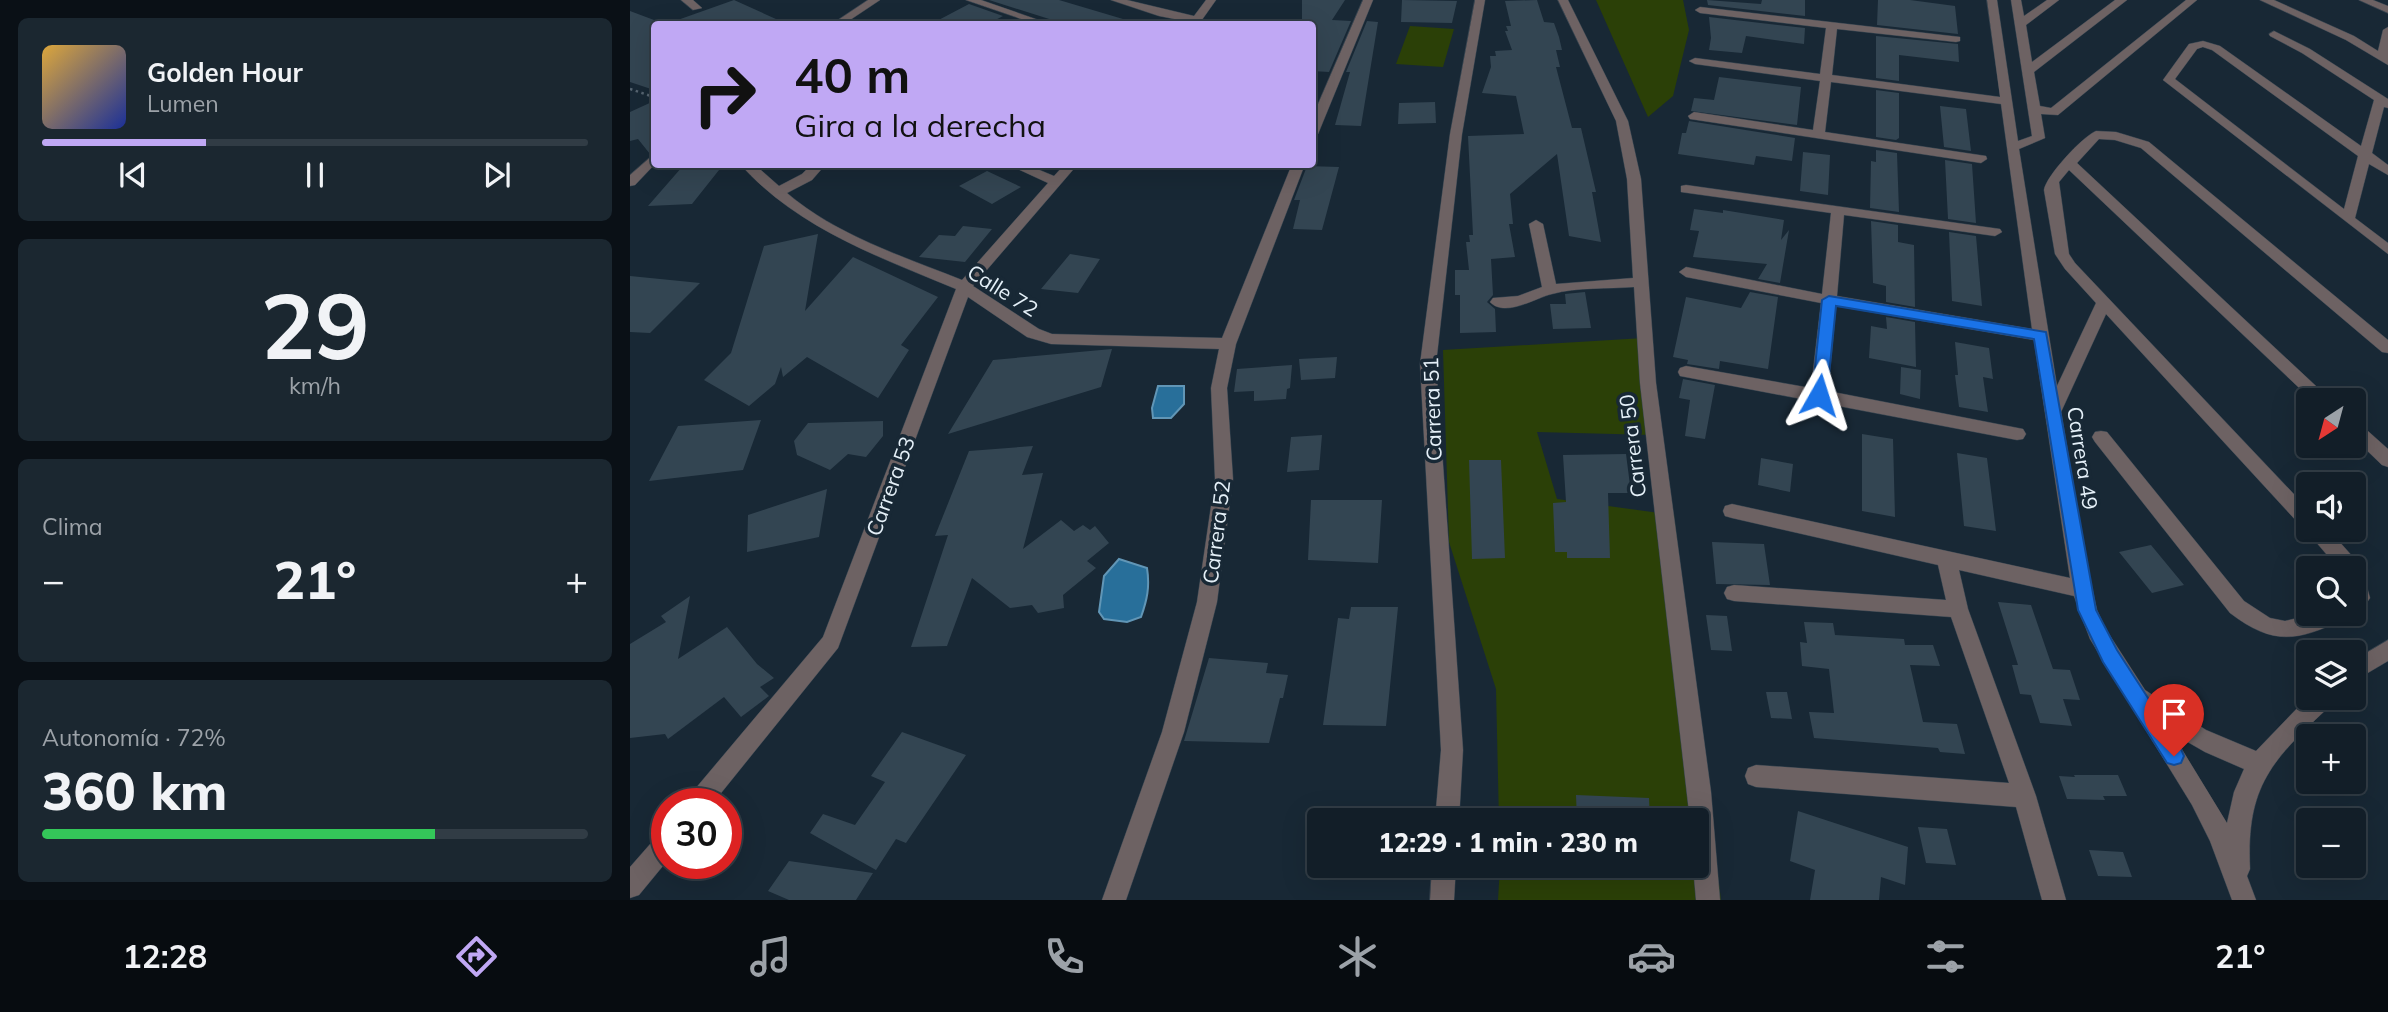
<!DOCTYPE html>
<html lang="es">
<meta charset="utf-8">
<style>
:root{--surface:#121e28;--page:#1b2730;--text:#f1f3f6;--muted:#9ca2a8;--line:#313c45;--accent:#c0a8f4}
body{margin:0;font-family:Mulish,sans-serif;background:var(--page);color:var(--text);height:100vh;display:flex;flex-direction:column;font-size:26px;white-space:nowrap}
*{box-sizing:border-box;margin:0}
p{font-size:23px;color:var(--muted)}
.icon{flex:none;width:38px;height:38px;fill:none;stroke:currentColor;stroke-width:2;stroke-linecap:round;stroke-linejoin:round}
.map{position:relative;flex:1;overflow:hidden}
.drawer{display:flex;flex-direction:column;gap:18px;padding:18px;background:#0a1016;width:630px}
.drawer>*{flex:none}
.top-card{position:absolute;left:21px;top:21px;width:665px;height:147px;border-radius:7px;box-shadow:0 7px 28px #0002,0 0 0 2px var(--line);background:#c0a8f4;color:#111;overflow:hidden}
.needle{width:46px;rotate:216deg}
.controls{position:absolute;left:1666px;top:388px;display:grid;gap:14px}
.controls a{display:grid;place-items:center;width:70px;height:70px;border-radius:7px;background:var(--surface);box-shadow:0 7px 28px #0002,0 0 0 2px var(--line);font-size:35px}
.speed{position:absolute;left:21px;top:788px;display:flex;gap:14px;font-size:35px;font-weight:700;text-align:center}
.speed>*{display:grid;place-content:center;width:91px;height:91px;border-radius:50%;background:var(--surface);box-shadow:0 7px 28px #0002,0 0 0 2px var(--line);line-height:1}
.speed .limit{border:10px solid #d22;background:#fff;color:#111}
.pin{position:absolute;display:grid;place-items:center;width:60px;height:60px;color:#fff;margin:-72px -30px;border-radius:50% 50% 50% 0;rotate:-45deg;box-shadow:0 0 7px #0007}
.pin .icon{rotate:45deg}
.me{position:absolute;width:77px;margin:-38px;rotate:6deg;stroke-linejoin:round;filter:drop-shadow(0 0 5px #0008)}
.turn{display:flex;align-items:center;gap:24px;height:147px;padding:0 28px;font-size:32px}
.turn .icon{width:91px;height:91px;stroke-width:2.5}
.turn b{display:block;font-size:49px;line-height:60px}
.big{font-size:52px;font-weight:800;line-height:1.1}
.drawer .card{flex:1;display:flex;flex-direction:column;justify-content:center;gap:10px;min-width:0;padding:0 24px;border-radius:10px;background:var(--page)}
.drawer .dial{align-items:center;gap:0}
.dial b{font-size:91px;line-height:1}
.song{display:flex;align-items:center;gap:21px}
.cover{width:84px;height:84px;border-radius:10px;background:linear-gradient(135deg,hsl(40 70% 55%),hsl(230 70% 35%))}
.played{height:7px;border-radius:4px;background:linear-gradient(90deg,var(--accent) 30%,var(--line) 30%)}
.keys{display:flex;justify-content:space-around;direction:ltr}
.heat{display:flex;justify-content:space-between;align-items:center;font-size:38px;direction:ltr}
.charge{height:10px;border-radius:5px;background:linear-gradient(90deg,#34c759 72%,var(--line) 0)}
.trip{position:absolute;left:677px;top:808px;width:402px;height:70px;border-radius:7px;background:var(--surface);box-shadow:0 7px 28px #0002,0 0 0 2px var(--line);font-weight:800;line-height:70px;text-align:center}
.tabs{display:flex;height:112px;justify-content:space-around;align-items:center;background:#070c10;color:var(--muted)}
.tabs .icon{width:49px;height:49px}
.tabs .active{color:var(--accent)}
.tabs b{font-size:32px;color:var(--text)}
main{display:flex;flex:1;min-height:0}
.map>svg:first-child{display:block}
.green{fill:#2b4007}
.water{fill:#286f9a;stroke:#6196b6;stroke-width:2}
.building{fill:#334552}
.lines{fill:none;stroke-linecap:round;stroke-linejoin:round}
.minor-casing{stroke:#354450;stroke-width:1}
.path{stroke:#576571;stroke-width:2.5;stroke-dasharray:2.5 3.5;stroke-linecap:butt}
.minor{fill:#6d6263;fill-rule:evenodd}
.route{fill:#1a73e8;stroke:#114b97;stroke-width:2}
.labels{text-anchor:middle;dominant-baseline:central;stroke-width:7;stroke-linejoin:round;paint-order:stroke}
.street-label{font-size:21px;fill:#e5f0f8;stroke:#182835}
</style>
<main>
<section class="drawer">
<div class="card">
<div class="song"><i class="cover"></i><div><b>Golden Hour</b><p>Lumen</p></div></div>
<div class="played"></div>
<div class="keys"><svg class="icon" aria-label="previous" viewBox="0 0 24 24"><path d="M18 5L8 12l10 7zM5 5v14"/></svg><svg class="icon" aria-label="pause" viewBox="0 0 24 24"><path d="M8 5v14M16 5v14"/></svg><svg class="icon" aria-label="next" viewBox="0 0 24 24"><path d="M6 5l10 7-10 7zM19 5v14"/></svg></div>
</div>
<div class="card dial"><b>29</b><p>km/h</p></div>
<div class="card"><p>Clima</p>
<div class="heat"><a>−</a><b class="big">21°</b><a>+</a></div>
</div>
<div class="card"><p>Autonomía · 72%</p><b class="big">360 km</b><div class="charge"></div></div>
</section>
<div class="map">
<svg width="1758" height="900" viewBox="0 0 1758 900">
<rect width="100%" height="100%" fill="#182835"/>
<path class="green" d="M966,0h87l6,30 -16,66 -25,21z
M780,26l44,3 -11,38 -47,-3z
M1014,338l9,97 -116,-3 20,67 117,16 47,385h-223l2,-34h198v-45h-199l-3,-132 -47,-147 -6,-192z"/>
<path class="water" d="M528,386h26v18l-13,14h-18l-1,-10z
M489,559l28,9c3,19 0,32 -6,49l-14,5 -23,-3 -5,-7 5,-36z"/>
<path class="building" d="M104,0l53,24h-115v-2z
M359,0h70l64,19 -1,5h-57z
M672,0h43l-13,20 19,1 -22,51 -17,-1v-47h-10z
M772,0l55,1 -5,22 -51,-1z
M907,0l7,22 10,1 5,14 3,13h-6l4,17h-4l16,61h9l15,64h-4l9,50 -32,-6 -12,-82 -47,40 3,30h-4l6,33 -24,2 2,36 -6,7 8,7 1,23 -36,1v-38h-5v-25h14l-3,-28h4l-1,-7h4l-5,-99 56,-2 -8,-38 -34,-3 9,-26 -1,-11h6l-1,-5 17,-1 -7,-19h3l-2,-5h5l-6,-25z
M1077,0l54,4 1,-4h43v16l-97,-11z
M1248,0h32l45,6 3,28 -81,-9z
M339,4l34,12 -15,8h-57z
M0,11l24,9v70l-24,-8z
M1079,17l96,11 -1,16 -58,-8 -4,17 -33,-3 2,-12z
M737,21l11,1 -17,104 -26,-1 15,-53h-4z
M1246,36l82,8 1,18 -60,-7v26l-23,-3z
M1089,77l82,10 -4,38 -106,-14 3,-13 20,2z
M1246,90l23,3v45l-3,2 -20,-3z
M24,101v51l-4,2 -12,-15 -8,2v-29z
M805,102l1,21 -38,1 1,-21z
M1310,106l26,3 5,42 -27,-4z
M1059,121l106,17 -3,23 -36,-5 -2,9 -76,-11 4,-21h4z
M1246,150l21,3 2,59 -29,-4 1,-47 5,1z
M1173,152l27,3 -2,40 -28,-4z
M1315,160l27,4 4,59 -28,-4z
M93,165l-31,39 -44,2 34,-39z
M677,166l32,1 -17,63 -29,-1 7,-29h-6z
M357,171l34,16 -29,17 -33,-18z
M1064,209l29,4v-3l61,10 -3,20 8,-10 -9,53 -22,-4 9,-15 -74,-7 6,-26 -9,-1z
M1241,221l27,4v17l16,3 1,62 -29,-5v-16l-13,-3z
M333,226l29,3 -27,33 -46,-5 20,-22 16,1z
M1319,232l27,4 6,70 -30,-5z
M188,234l-13,77 48,-54 85,40 -37,48 8,5 -31,48 -71,-41 -24,20 -2,-10 -6,17 -26,22 -45,-26 27,-27 33,-107z
M440,254l30,5 -22,34 -37,-4z
M0,276l70,7 -50,50 -20,-1z
M955,292l6,36 -38,1 -3,-25h16l-1,-10z
M1120,292l28,5 -10,72 -48,-8 -1,8 -32,-5 1,-4 -15,-3 13,-60 55,11z
M1256,317l29,5 1,45 -47,-9 2,-32 16,3z
M1325,342l34,6 4,31 -10,-2 5,35 -29,-5 -4,-32h3z
M482,349l-11,38 -153,47 45,-74z
M707,357l-2,21 -34,2 -2,-21z
M662,365l-2,23 -3,1 -1,10 -32,2v-10l-20,1 3,-23z
M1271,367l20,3 -1,29 -20,-5z
M1053,379l32,6 -10,54 -20,-3 5,-36 -11,-2z
M131,420l-18,50 -94,11 29,-55z
M253,421v15l-17,21 -18,-3 -18,16 -33,-15 -3,-14 14,-18z
M1232,434l31,5 2,78 -33,-6z
M692,435l-3,35 -32,2 4,-35z
M403,446l-11,29 21,-2 -20,76 38,-29 13,11 9,-6 7,5 5,-4 14,17 -22,18 9,7 -33,27 1,13 -26,5 -6,-8 -22,3 -38,-30 -25,68 -36,1 37,-112 -13,1 34,-85z
M1327,453l30,5 9,73 -32,-5z
M996,454l5,39h-23l2,65h-43v-6h-12l-2,-49 13,-1 -3,-47z
M1131,458l32,6 -3,28 -32,-7z
M839,460h32l4,98 -33,1z
M197,489l-8,48 -72,15 1,-37z
M681,500h71l-4,63 -70,-3z
M1082,542l52,2 6,41 -54,-1z
M1521,545l33,40 -32,8 -33,-41z
M60,596l-12,63 49,-32 30,37 17,14 -14,9 9,9 -28,21 -17,-20 -56,42 -3,-5 -35,4v-94l36,-22 -5,-6z
M1368,602l33,3 22,64 17,1 10,30 -17,-1 9,27 -32,-3 -9,-28 -11,-1 -8,-29h6z
M721,607h47l-12,119 -63,-1 15,-107 11,1z
M1076,615l21,1 5,35 -21,-1z
M1174,622l29,1 2,12 69,4 1,6h28l7,21 -30,-1 13,57 34,2 8,30 -25,-2 -2,-4 -124,-10 -5,-26 25,1 -5,-44 -27,-3 -2,-24 7,1z
M579,658l59,5 -2,10 22,2 -5,23h-3l-11,45 -85,-2z
M1136,692h21l5,27 -21,-1z
M272,732l64,23 -60,88 -10,-4 -20,31 -66,-37 13,-19 32,11 30,-43 -14,-6z
M1444,775h44l9,21h-24l2,4 -38,-1 -8,-23 16,1z
M946,795l73,3 1,23h-73z
M1168,811l110,36 -3,38 -24,-8 -2,23h-69l5,-30 -25,-9z
M1288,827l29,2 9,36 -30,-2z
M1459,850l34,2 9,25 -34,-1z
M159,861l84,12 -17,27h-67l-21,-9z"/>
<g class="lines">
<g class="minor-casing">
<path id="minor" d="M51,0h12l9,8 -9,2z
M238,0h12l-36,24h-12z
M336,0h15l69,24h-14z
M481,0h16l67,16 12,-16h10l-17,24h-10l1,-2 -31,-6z
M733,0h10l-55,134 -6,4v-20z
M845,0h10l-23,134 -26,230 27,386 -4,71h-24l6,-71 -21,-386 30,-230z
M928,0h10l60,121 13,58 15,204 55,409 9,108h-24l-3,-34h5v-45h-8l-50,-438 -6,-96c-26,2 -57,0 -82,7 -17,4 -47,24 -62,8l3,-4 25,-2 24,-9 -13,-63 7,-4 7,4 13,60 77,-6 -6,-99 -11,-58z
M1357,0h10l21,141 14,-5 -21,-136h10l3,16 23,-16h12l-33,25 6,37 83,-62h12l-93,72 6,34 11,2 135,-108h11l-139,115 -17,-1 4,24 -26,11 38,237 39,-83 -31,-34 -10,-15 -11,-64c2,-14 38,-53 52,-59l20,1 33,10 239,198v13l-6,-1 -241,-204 -26,-8 -16,-1 -22,24 255,238h-19l-244,-231 -10,12 10,72 6,9 233,246v19l-7,-2 -195,-212 -45,98 27,159 9,39 8,18 40,62 61,40 50,21 52,-54 26,1 -3,7c-59,55 -85,80 -81,164l-3,7 9,24h-24l-22,-59 -18,-36 -102,-166 -16,-43 -115,-26 9,39 68,187 30,104h-24l-26,-93 -260,-20 -8,-3 -3,-8 3,-8 8,-3 253,18 -58,-166 -217,-16 -7,-2 -3,-6 3,-6 7,-2 212,15 -8,-35 -206,-47 -7,-2 -2,-5 2,-5 7,-2 338,74 -36,-238 -198,-34 -8,85 195,38 3,5 -3,5 -6,1 -337,-64 -2,-4 2,-4 6,-2 125,22 10,-85 -135,-26 -7,-5 7,-5 136,27 9,-81 -150,-21v-6l5,-1 314,44 2,3 -7,4 -151,-21 -7,81 195,33 -31,-225 -170,-22 -6,50 161,24 1,3 -6,4 -291,-44 -2,-3 6,-4 119,18 7,-49 -125,-17 -6,-3 6,-3 125,16 6,-46 -126,-15 -5,-3 5,-3 260,30v4l-4,1 -119,-13 -5,46 168,22zM1542,733l33,19 39,17 -10,23 -7,31z
M1630,0h14l80,36 24,15 5,-21 5,-3v38l-42,-25z
M1729,0h14l15,6v7z
M1644,31l36,18 78,50v9l-4,-1 -12,46 16,12v10l-19,-11 -14,54 33,25v11l-225,-174 26,-36 14,-3 17,5 141,100 13,-46 -72,-47 -32,-17 -1,-2zM1573,47l9,3 146,106 -14,53 -169,-130 22,-30z
M24,154l1,10 -20,21 -5,1v-11z
M110,164h14l25,22 23,-12 10,-10h14l-14,16 -25,13c49,42 115,63 175,87l86,-97 -41,-19h18l29,12 11,-12h13l-105,122 66,43 13,5 170,4 70,-174h13l-69,180 -9,44 6,91 -16,123 -33,130 -58,168h-24l60,-168 35,-130 18,-123 -4,-91 8,-39 -168,-5 -24,-7 -59,-40 -130,351 -125,155h-26l3,-8 133,-158 133,-348c-77,-32 -159,-61 -216,-125z
M1724,422l6,2 28,25v18l-6,-2 -28,-27z
M1471,431l6,1 137,169 26,17 15,3 29,-7h31l-3,6c-46,22 -70,25 -112,-7l-135,-171 -3,-5 3,-5z
M1678,529l21,1 32,36 9,32 -9,13 -7,2v-44h-15l-29,-34z
M1758,640v21l-34,20v-21z
M37,830v31l-28,34 -9,3v-31l29,-33z
M802,866h24l-2,34h-24z"/>
</g>
<path class="path" d="M0,89l24,8"/>
<use href="#minor" class="minor"/>
</g>
<path class="route" d="M1199,296l217,36 50,278 21,40 64,99 3,7 -3,7 -7,2 -7,-2 -64,-101 -25,-52 -44,-271 -198,-33 -9,89 -8,5 -7,-5 10,-95z"/>
<g class="labels">
<g class="street-label">
<text transform="translate(373 290) rotate(32)">Calle 72</text>
<text transform="translate(802 409) rotate(-92)">Carrera 51</text>
<text transform="translate(1002 446) rotate(-97)">Carrera 50</text>
<text transform="translate(1453 458) rotate(81)">Carrera 49</text>
<text transform="translate(260 486) rotate(-70)">Carrera 53</text>
<text transform="translate(586 532) rotate(-83)">Carrera 52</text>
</g>
</g>
</svg>
<div class="controls">
<a><svg class="needle" viewBox="-14 -14 28 28"><path d="M0-13l5 13h-10z" fill="#e53935"/><path d="M0 13l5-13h-10z" fill="#9ca2a8"/></svg></a>
<a><svg class="icon" aria-label="sound" viewBox="0 0 24 24"><path d="M4 9h4l5-4v14l-5-4H4zM17 9q2 3 0 6"/></svg></a>
<a><svg class="icon" aria-label="search" viewBox="0 0 24 24"><circle cx="10" cy="10" r="6"/><path d="M15 15l6 6"/></svg></a>
<a><svg class="icon" aria-label="layers" viewBox="0 0 24 24"><path d="M12 4l9 5-9 5-9-5zM3 14l9 5 9-5"/></svg></a>
<a>+</a>
<a>−</a>
</div>
<div class="speed"><div class="limit">30</div></div>
<div class="pin" style="left:1544px;top:756px;background:#d93025"><svg class="icon" aria-label="arrive" viewBox="0 0 24 24"><path d="M6 21V4h12l-3 4 3 4H6"/></svg></div>
<svg class="me" style="left:1189px;top:395px" viewBox="-20 -20 40 40"><path d="M0-17L14 15 0 8-14 15z" fill="#1a73e8" stroke="#fff" stroke-width="4"/></svg>
<div class="trip">12:29 · 1 min · 230 m</div>
<div class="top-card">
<div class="turn"><svg class="icon" aria-label="right" viewBox="0 0 24 24"><path d="M7 20v-9h11M14 6l5 5-5 5"/></svg><div><b>40 m</b>Gira a la derecha</div></div>
</div>
</div>
</main>
<nav class="tabs">
<b>12:28</b>
<svg class="icon active" aria-label="directions" viewBox="0 0 24 24"><path d="M12 3l9 9-9 9-9-9zM9 14v-3h6M13 9l2 2-2 2"/></svg>
<svg class="icon" aria-label="music" viewBox="0 0 24 24"><path d="M9 18V5l10-2v13"/><circle cx="6" cy="18" r="3"/><circle cx="16" cy="16" r="3"/></svg>
<svg class="icon" aria-label="phone" viewBox="0 0 24 24"><path d="M5 4h4l2 5-3 2q2 4 5 5l2-3 5 2v4C11 20 4 13 5 4z"/></svg>
<svg class="icon" aria-label="climate" viewBox="0 0 24 24"><path d="M12 3v18M4 7l16 10M4 17L20 7"/></svg>
<svg class="icon" aria-label="car" viewBox="0 0 24 24"><path d="M5 17H2v-5l4-1 3-4h7l3 4 3 1v5h-3M9 17h6M6 11h13"/><circle cx="7" cy="17" r="2"/><circle cx="17" cy="17" r="2"/></svg>
<svg class="icon" aria-label="filters" viewBox="0 0 24 24"><path d="M4 7h16M4 17h16"/><circle cx="9" cy="7" r="2"/><circle cx="15" cy="17" r="2"/></svg>
<b>21°</b>
</nav>
